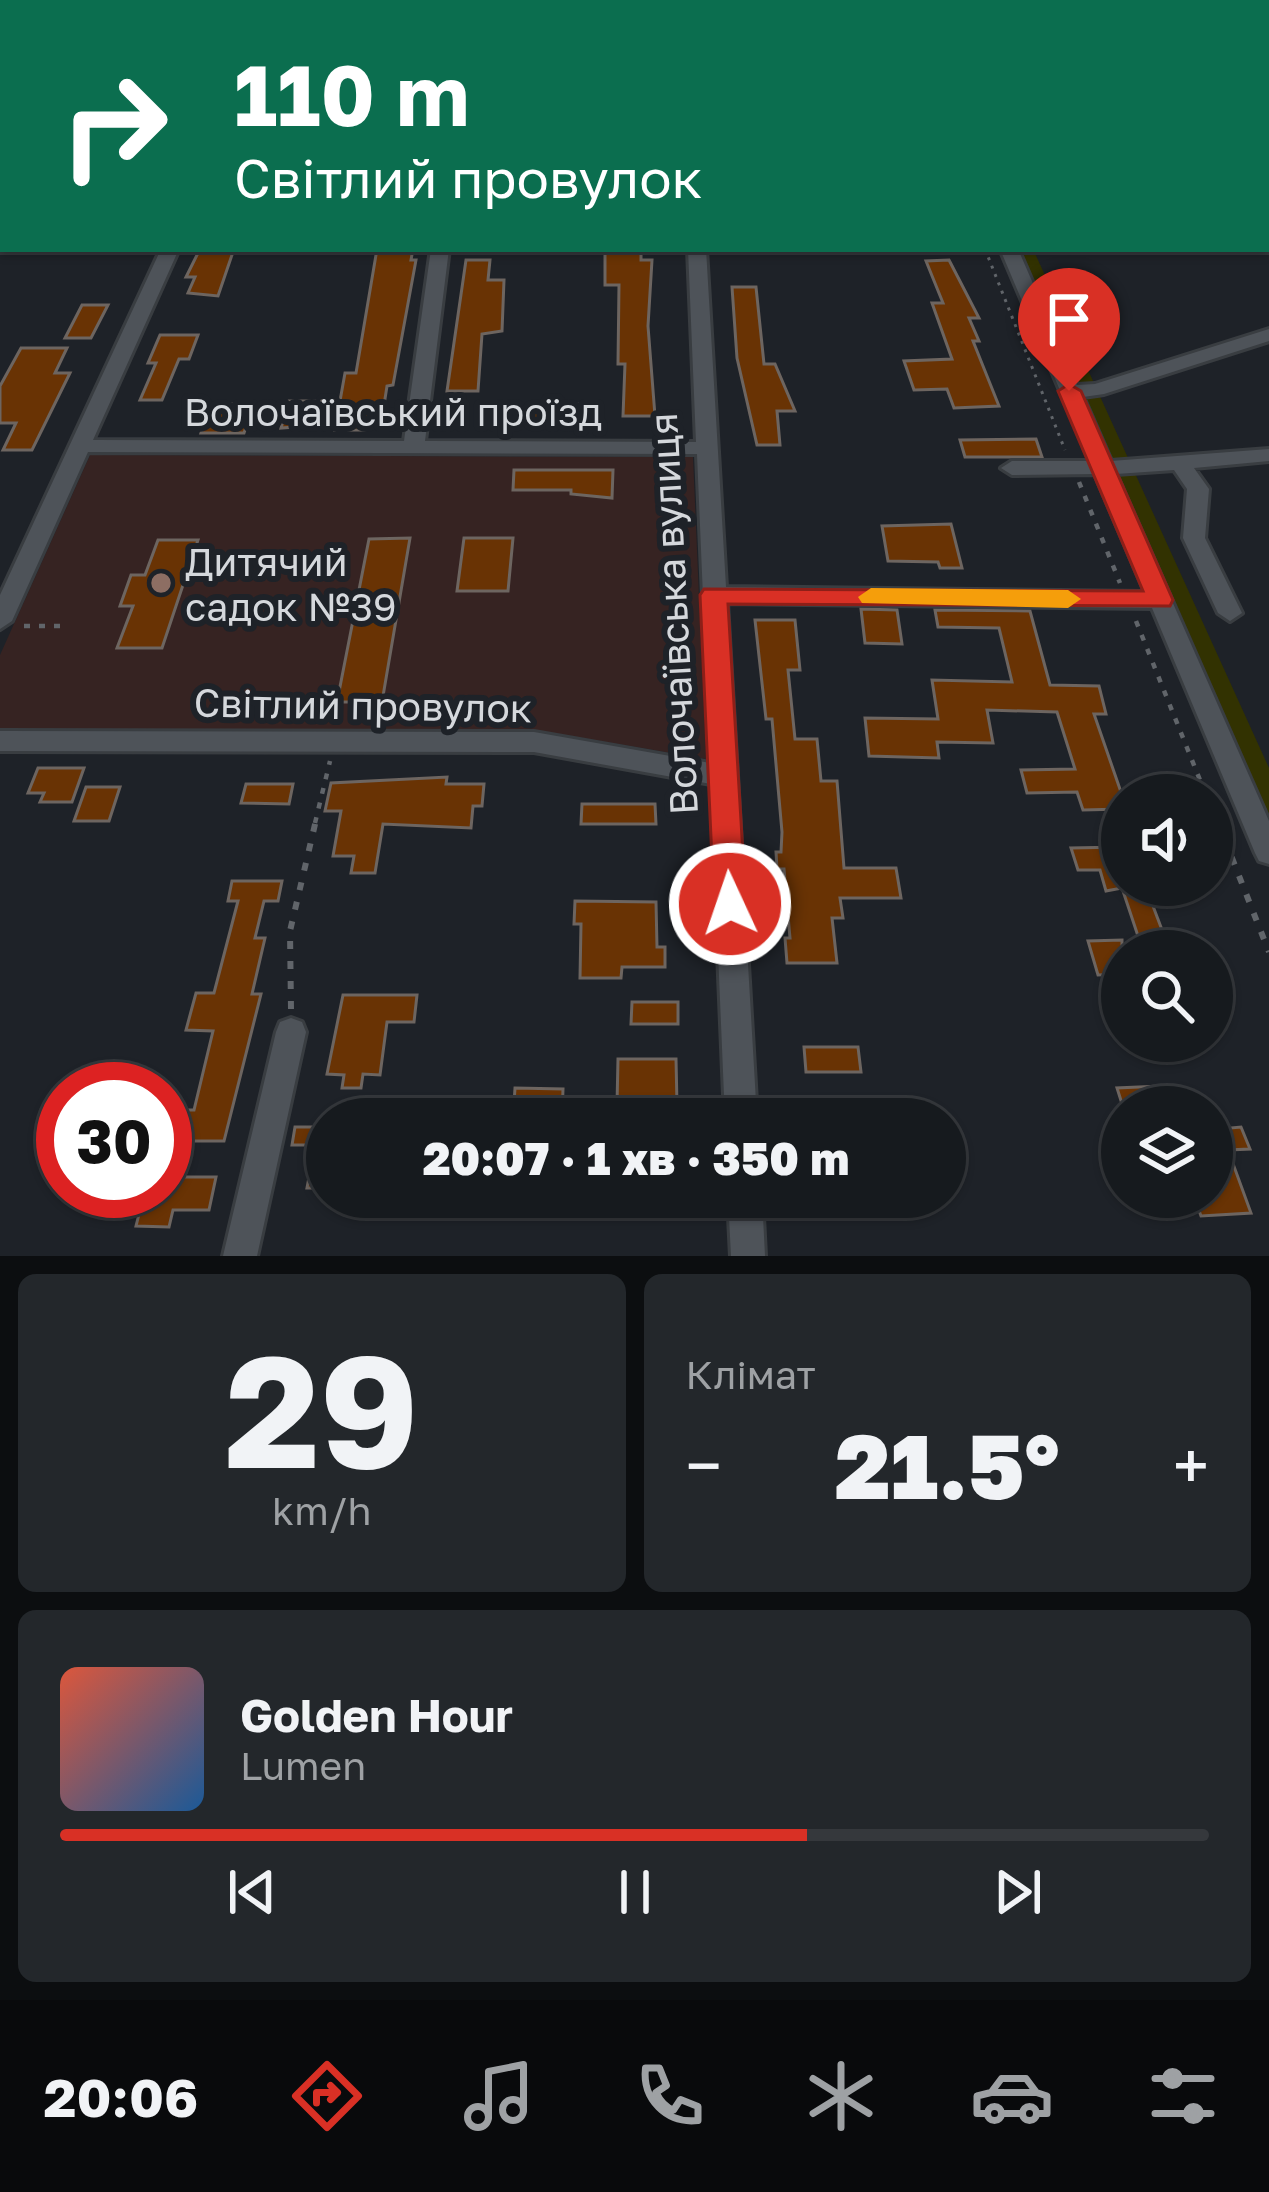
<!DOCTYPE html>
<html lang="uk">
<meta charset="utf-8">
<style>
:root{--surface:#161a1e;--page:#23272b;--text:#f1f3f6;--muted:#9ea1a4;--line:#35383c;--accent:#d93025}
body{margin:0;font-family:"Golos Text",sans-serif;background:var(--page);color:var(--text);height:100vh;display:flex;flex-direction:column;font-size:45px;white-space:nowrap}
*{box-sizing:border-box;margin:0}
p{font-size:39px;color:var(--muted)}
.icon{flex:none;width:66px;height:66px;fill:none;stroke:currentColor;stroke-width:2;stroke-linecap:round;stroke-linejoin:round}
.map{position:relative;height:1256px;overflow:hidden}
.sheet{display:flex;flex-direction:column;gap:18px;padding:18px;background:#0c0e10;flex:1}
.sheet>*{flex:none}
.banner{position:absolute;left:0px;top:0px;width:1269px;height:252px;box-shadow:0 3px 9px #0004,0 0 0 3px var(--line);background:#0b6e4f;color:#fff;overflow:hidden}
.fabs{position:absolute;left:1101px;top:774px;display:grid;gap:24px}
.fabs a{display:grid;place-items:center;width:132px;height:132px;border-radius:50%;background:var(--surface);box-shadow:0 3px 9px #0004,0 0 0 3px var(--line);font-size:60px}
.speed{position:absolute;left:36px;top:1062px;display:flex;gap:24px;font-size:60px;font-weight:700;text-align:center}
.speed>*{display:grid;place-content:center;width:156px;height:156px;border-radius:50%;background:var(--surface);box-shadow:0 3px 9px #0004,0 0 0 3px var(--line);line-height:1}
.speed .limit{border:18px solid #d22;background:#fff;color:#111}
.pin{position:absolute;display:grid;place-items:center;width:102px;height:102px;color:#fff;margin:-123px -51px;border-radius:50% 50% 50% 0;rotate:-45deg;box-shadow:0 0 12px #0007}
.pin .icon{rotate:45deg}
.me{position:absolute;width:132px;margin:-66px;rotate:357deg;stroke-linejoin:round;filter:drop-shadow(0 0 9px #0008)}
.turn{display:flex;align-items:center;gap:42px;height:252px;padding:0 36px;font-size:54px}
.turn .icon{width:156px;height:156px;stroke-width:2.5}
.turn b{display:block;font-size:84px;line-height:102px}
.big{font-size:90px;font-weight:800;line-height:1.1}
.sheet .tile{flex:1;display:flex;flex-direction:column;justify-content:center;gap:18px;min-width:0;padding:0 42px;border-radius:18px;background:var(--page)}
.sheet .dial{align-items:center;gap:0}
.dial b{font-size:156px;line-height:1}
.song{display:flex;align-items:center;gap:36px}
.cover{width:144px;height:144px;border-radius:18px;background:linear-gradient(135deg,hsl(10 70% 55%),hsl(210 70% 35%))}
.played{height:12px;border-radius:6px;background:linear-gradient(90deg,var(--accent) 65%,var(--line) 65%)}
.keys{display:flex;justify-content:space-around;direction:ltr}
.heat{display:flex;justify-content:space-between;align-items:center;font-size:66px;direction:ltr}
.sheet .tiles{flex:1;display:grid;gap:18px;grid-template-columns:1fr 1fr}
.tile:last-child{grid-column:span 2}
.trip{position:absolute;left:306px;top:1098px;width:660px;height:120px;border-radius:60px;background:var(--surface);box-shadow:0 3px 9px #0004,0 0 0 3px var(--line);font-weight:800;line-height:120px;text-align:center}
.tab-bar{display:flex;height:192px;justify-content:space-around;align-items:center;background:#090a0c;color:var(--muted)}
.tab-bar .icon{width:84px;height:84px}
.tab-bar .on{color:var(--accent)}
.tab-bar b{font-size:54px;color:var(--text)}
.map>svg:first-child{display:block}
.education{fill:#362322}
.green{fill:#323201}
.building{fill:#693304;stroke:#6d6560;stroke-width:3}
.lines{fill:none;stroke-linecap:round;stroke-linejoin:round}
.minor-casing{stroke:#393d41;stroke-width:6}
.path-far2{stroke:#61656a;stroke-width:3;stroke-dasharray:3 6;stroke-linecap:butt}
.path-far1{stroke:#61656a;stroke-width:4.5;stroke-dasharray:6 9;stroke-linecap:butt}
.path{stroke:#61656a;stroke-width:6;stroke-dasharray:8 12;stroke-linecap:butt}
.minor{fill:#4e5359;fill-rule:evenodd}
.route{fill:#d93025;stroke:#8d1f18;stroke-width:3}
.slow{fill:#f59e0b}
.education-dot{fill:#8d6e63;stroke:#1e2228;stroke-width:4.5}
.labels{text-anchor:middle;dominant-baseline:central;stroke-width:12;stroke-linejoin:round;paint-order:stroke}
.street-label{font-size:39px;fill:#d5d8dc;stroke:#1e2228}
.poi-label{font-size:39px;fill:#d5d8dc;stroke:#1e2228;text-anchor:start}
</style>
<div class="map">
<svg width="1269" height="1256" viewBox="0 0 1269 1256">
<rect width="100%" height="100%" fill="#1e2228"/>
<path class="education" d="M90,455l603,2 13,302 -170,-29 -536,-1v-74z"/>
<path class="green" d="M1009,249h24l236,519v85z"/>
<path class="building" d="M200,249h34l-16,47 -30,-3 7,-16h-9z
M377,249h36l-2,11h5l-23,125 -6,1 -5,32h-15l-2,12h-30l1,-6 -55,4 8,-27h51l5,-28h11z
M605,249h36v11h11l-4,66 7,90h-32l2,-52h-7l1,-79h-14z
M466,260h24l-2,20h16l-2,51 -20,3 -4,57h-31z
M949,260l30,58h-10l10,23h-6l26,65 -45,2 -7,-19 -33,1 -10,-29 48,-2 -20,-56h11l-17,-42z
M732,287h24l8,77h11l20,47h-18l3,34h-23l-20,-87z
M82,305h26l-17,33h-26z
M160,335h38l-9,24h-10l-17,41h-22l16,-37h-8z
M21,348h46l-12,25h15l-38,77h-29l13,-27h-16v-37z
M212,404h27l-3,8h15l-7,21h-43z
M533,404h46l-1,18 -47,-1z
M1036,439l6,18h-77l-5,-17z
M514,470h99l-1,28 -41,-4v-4h-58z
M951,524l11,44h-22l-2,-6 -50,-1 -6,-35z
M410,538l-28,164h-45l32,-163z
M464,538h49l-5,53h-51z
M158,540h40l-36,108h-45l16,-42h-13l11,-31h14z
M861,609l36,1 5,34 -37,-1z
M935,610l95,1 20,74 49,1 7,28h-12l28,81v14l-39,1 -6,-18 -50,1 -6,-23 54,-1 -18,-57 -70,-2 6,33 -56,-1 2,16 -70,-2 -4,-38 73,1 -6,-39 80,2 -13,-54 -61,-1z
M755,620h40l5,50h-12l7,69h22l4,42h16l7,87h52l5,30h-61l3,20h-11l5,45h-50l-2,-25h5l-6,-69h-7l-1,-17h5l1,-20 -10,-113h-6z
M38,768h46l-12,34h-32l4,-9h-16z
M447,777l-1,7h38l-2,22h-9l-2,22 -88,-4 -8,49h-24l3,-17h-21l8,-45h-16l6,-28z
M246,784h47l-4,20 -48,-1z
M86,787h34l-11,34h-35z
M582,804h73l1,20h-75z
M1122,847v38h23l25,66h-27l-21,-63 -16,3 -6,-21h-22l-7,-22z
M232,881h50l-4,20h-14l-9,37h10l-13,56h9l-37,147h-32l-7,36h31l-7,33h-36l-4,17 -33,-1 9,-35h20v-81h29l19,-79 -27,-1 10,-37h18l24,-92h-10z
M575,901l81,1 1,45h8v20h-43l-1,11h-41l1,-54h-7z
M1122,940v34l-24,1 -10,-34z
M343,995h74l-3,27h-27l-7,53 -17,-1 -2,14h-19l2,-13 -17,-1z
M632,1002h46v22h-47z
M804,1047h54l3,25h-55z
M618,1059h58l1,46h-60z
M1161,1086l7,21h-45l-6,-19z
M515,1088l48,1 -1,30h-49z
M1214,1112l6,17 21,-2 9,22 -22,1 23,63 -50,3 -7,-19h18z
M295,1127h32v61h-20l8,-43h-23z"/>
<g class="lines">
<g class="minor-casing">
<path id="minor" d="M77,0h14l-16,3z
M281,0h14l-15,3z
M482,0h14v3h-14z
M652,0h14l1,3h-14z
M811,0h15l2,3h-15z
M3,102v12l-3,1v-12z
M1266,108h3v10h-3z
M0,127h3v10h-3z
M161,249h18l-86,191 311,1 27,-192h18l-24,192 271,1 -8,-193h18l20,338 419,5 -50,-118 -83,1 -11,-7 11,-7h78l-90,-212h18l59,136 18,-1 174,-55v12l-165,53 -21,3 28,64 158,-12v12l-75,7 15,21 -4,49 37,75 -12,8 -12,-8 -35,-75 4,-49 -13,-19 -58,4 153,347v43l-10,-3 -4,-8 -103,-245 -425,-5 30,516h-32l-14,-335 -177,-32 -534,-1v-20l534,1 176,31 -13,-309 -609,-2 -76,169 -12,8v-34z
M291,1018l11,4 4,10 -49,224h-34l53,-224 4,-10z
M728,1197h34l3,59h-34z"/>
</g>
<path class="path-far2" d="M985,249l80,201"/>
<path class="path-far1" d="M1079,482l41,101
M1136,621l70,174
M24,626h40
M1212,809l6,14
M315,823l15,-62"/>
<path class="path" d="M1217,820l52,132
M291,1009l-1,-78 26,-111"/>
<use href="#minor" class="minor"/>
</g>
<path class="route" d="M1069,384l12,7 92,209 -3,6 -442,-2 18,300 -5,10 -11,4 -12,-4 -4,-10 -14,-309 4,-6 439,2 -85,-200z"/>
<path class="slow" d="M871,588l197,2 13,9 -13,9 -206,-5 -4,-6z"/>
<circle class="education-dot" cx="161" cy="583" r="12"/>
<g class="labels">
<g class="street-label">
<text x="393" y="411">Волочаївський проїзд</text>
<text transform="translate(673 614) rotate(-93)">Волочаївська вулиця</text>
<text transform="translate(363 705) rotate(1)">Світлий провулок</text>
</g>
<g class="poi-label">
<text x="185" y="561">Дитячий<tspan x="185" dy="45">садок №39</tspan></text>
</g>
</g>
</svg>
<div class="fabs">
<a><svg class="icon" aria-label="sound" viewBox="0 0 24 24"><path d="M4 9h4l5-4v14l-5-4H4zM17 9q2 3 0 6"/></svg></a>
<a><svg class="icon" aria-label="search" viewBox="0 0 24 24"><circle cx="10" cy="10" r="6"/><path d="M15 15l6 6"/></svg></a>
<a><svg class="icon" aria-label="layers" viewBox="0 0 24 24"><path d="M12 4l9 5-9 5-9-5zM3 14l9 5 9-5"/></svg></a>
</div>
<div class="speed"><div class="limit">30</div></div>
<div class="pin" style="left:1069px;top:391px;background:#d93025"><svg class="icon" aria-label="arrive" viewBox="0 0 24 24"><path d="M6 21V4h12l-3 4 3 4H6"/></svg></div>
<svg class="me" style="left:730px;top:904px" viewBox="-20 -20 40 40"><circle r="17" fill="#d93025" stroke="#fff" stroke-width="3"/><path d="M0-11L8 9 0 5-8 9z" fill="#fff"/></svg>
<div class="trip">20:07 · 1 хв · 350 m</div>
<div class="banner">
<div class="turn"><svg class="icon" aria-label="right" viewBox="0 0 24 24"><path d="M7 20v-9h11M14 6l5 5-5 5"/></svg><div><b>110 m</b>Світлий провулок</div></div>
</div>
</div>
<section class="sheet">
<div class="tiles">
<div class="tile dial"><b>29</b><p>km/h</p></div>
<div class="tile"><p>Клімат</p>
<div class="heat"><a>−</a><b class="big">21.5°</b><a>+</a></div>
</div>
<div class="tile">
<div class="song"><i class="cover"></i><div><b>Golden Hour</b><p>Lumen</p></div></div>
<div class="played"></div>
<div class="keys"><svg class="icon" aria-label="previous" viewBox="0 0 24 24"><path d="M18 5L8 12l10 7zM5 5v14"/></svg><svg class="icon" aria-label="pause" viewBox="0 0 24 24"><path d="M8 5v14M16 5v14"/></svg><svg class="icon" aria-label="next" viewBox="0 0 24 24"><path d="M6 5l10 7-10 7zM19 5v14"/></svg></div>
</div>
</div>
</section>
<nav class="tab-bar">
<b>20:06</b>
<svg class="icon on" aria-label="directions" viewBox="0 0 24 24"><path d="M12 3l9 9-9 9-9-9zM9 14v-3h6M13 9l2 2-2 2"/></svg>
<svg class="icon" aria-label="music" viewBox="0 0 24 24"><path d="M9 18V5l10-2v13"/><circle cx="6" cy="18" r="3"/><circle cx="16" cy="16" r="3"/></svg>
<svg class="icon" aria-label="phone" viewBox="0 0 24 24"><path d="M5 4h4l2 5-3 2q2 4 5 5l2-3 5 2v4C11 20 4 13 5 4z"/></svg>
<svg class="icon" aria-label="climate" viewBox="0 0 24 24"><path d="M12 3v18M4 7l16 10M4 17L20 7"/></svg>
<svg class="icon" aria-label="car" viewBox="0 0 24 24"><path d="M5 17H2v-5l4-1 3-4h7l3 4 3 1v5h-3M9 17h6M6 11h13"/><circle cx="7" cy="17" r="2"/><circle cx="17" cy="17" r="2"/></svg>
<svg class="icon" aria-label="filters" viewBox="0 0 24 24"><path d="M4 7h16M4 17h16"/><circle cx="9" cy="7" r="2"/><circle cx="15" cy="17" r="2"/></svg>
</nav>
